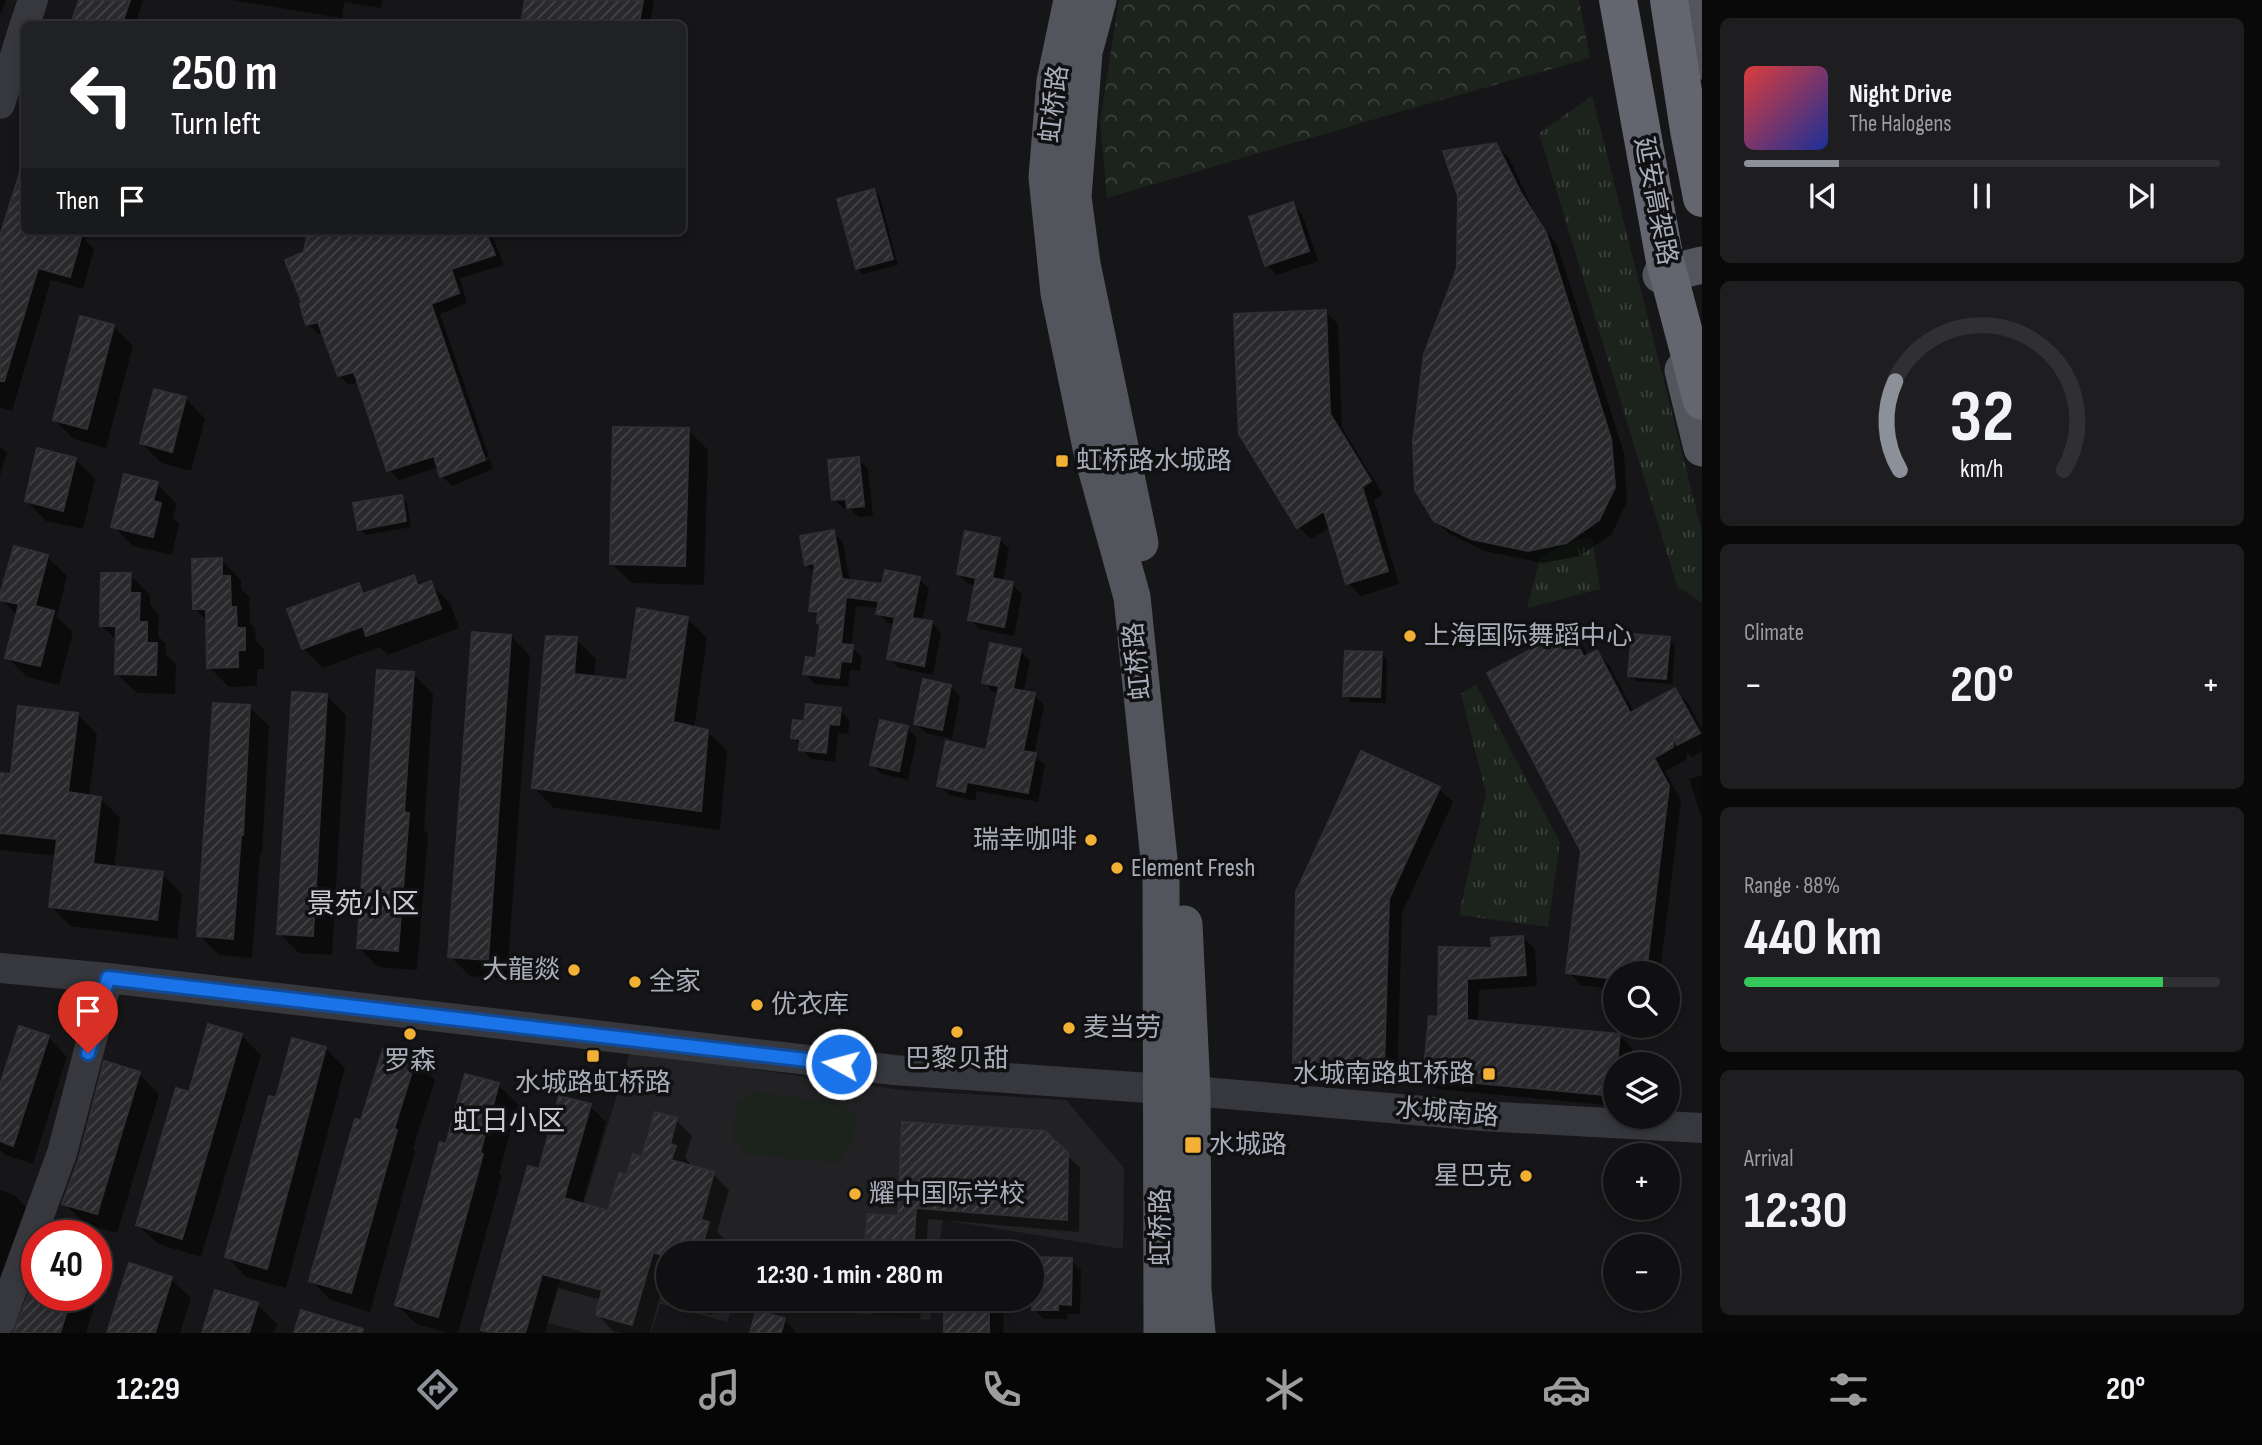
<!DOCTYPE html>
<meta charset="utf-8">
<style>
:root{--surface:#101012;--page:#1e1e20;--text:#f1f3f6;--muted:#9c9d9f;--line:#303032;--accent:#8c9099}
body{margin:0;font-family:"Sofia Sans Condensed","Noto Sans SC",sans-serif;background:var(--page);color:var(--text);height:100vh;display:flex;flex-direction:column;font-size:26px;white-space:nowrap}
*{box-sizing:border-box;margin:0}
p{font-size:23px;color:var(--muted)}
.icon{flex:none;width:38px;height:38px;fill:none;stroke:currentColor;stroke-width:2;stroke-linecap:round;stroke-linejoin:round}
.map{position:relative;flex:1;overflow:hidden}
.details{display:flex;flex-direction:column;gap:18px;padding:18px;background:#09090a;width:560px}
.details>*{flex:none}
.hud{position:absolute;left:21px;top:21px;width:665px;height:214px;border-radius:10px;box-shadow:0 4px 10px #0003,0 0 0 2px var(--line);background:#202124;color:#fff;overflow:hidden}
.tools{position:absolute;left:1603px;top:961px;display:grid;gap:14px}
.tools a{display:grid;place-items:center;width:77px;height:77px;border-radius:50%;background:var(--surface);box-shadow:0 4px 10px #0003,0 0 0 2px var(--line);font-size:35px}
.speed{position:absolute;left:21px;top:1220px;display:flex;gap:14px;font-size:35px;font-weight:700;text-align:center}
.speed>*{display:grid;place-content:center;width:91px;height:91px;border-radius:50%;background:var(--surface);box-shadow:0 4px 10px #0003,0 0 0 2px var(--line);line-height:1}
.speed .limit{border:10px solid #d22;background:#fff;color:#111}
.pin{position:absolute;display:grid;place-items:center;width:60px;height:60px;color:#fff;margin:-72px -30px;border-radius:50% 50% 50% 0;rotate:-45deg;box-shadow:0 0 7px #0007}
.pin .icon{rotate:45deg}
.me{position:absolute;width:77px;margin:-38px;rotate:277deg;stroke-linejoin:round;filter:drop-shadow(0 0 5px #0008)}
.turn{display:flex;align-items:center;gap:24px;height:147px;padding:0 35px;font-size:32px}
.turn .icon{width:91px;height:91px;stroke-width:2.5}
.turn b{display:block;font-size:49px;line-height:60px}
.then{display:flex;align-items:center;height:66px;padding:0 35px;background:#0003;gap:14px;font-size:26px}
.big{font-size:52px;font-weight:700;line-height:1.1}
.details .tile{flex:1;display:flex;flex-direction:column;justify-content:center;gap:10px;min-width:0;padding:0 24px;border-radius:10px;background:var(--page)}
.details .dial{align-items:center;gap:0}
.dial svg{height:182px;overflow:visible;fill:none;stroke:var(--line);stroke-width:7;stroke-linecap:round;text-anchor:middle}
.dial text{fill:var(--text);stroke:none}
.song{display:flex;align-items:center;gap:21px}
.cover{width:84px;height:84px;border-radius:10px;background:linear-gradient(135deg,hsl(0 70% 55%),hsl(230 70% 35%))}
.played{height:7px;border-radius:4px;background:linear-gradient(90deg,var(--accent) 20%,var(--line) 20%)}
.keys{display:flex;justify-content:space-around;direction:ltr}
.heat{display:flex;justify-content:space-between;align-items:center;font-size:38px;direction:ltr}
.charge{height:10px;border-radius:5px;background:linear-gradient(90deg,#34c759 88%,var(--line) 0)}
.trip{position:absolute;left:656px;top:1241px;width:388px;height:70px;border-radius:35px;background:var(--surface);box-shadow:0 4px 10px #0003,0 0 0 2px var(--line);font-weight:700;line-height:70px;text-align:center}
.menu{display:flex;height:112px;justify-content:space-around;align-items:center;background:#060607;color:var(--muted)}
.menu .icon{width:49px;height:49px}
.menu .current{color:var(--accent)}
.menu b{font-size:32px;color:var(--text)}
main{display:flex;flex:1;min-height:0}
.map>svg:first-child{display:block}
.built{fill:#222225}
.grass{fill:url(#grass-tufts)}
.park{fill:url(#park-crowns)}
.pitch{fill:#1c231d}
.shadow{fill:#0007}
.building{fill:url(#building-hatch);stroke:#303034;stroke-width:2}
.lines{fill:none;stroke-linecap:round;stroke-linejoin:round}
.minor{stroke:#37383d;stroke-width:30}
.major{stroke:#53555c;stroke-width:37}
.highway-bridge{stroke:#63666e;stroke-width:38}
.route-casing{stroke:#114b97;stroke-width:18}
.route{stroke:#1a73e8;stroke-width:12}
.poi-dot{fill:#f2b134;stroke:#111113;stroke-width:2.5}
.labels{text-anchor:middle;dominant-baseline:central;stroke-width:7;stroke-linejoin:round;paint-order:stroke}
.street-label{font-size:26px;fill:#a8adb8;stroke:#111113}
.poi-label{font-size:26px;fill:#a8adb8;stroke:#111113;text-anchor:start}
.neighbourhood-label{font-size:28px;fill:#c9ccd4;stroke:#111113}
</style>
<main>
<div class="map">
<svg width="1702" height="1333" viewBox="0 0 1702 1333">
<defs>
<pattern id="grass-tufts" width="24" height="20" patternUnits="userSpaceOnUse" patternTransform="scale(1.75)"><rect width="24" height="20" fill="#1c231d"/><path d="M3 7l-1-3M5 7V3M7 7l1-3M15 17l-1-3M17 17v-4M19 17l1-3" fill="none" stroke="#3a403c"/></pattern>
<pattern id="park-crowns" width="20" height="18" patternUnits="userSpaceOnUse" patternTransform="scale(1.75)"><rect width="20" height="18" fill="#1c231d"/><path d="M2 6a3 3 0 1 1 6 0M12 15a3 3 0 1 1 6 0" fill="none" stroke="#3a403c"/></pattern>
<pattern id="building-hatch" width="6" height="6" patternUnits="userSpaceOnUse" patternTransform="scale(1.75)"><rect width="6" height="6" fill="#29292c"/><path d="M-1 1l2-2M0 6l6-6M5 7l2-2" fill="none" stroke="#454548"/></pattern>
</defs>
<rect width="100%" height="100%" fill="#161618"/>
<path class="built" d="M630,1052l272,38 164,10 58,68 -1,81 -180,-29 -5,33h-124l-53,-14 -6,14h-87v45l68,1 -9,23 -67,-18 -9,29h-63l-41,-10z
M822,1299v-1l111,1 -3,21 -109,-10z"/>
<path class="grass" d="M1592,96l110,436v71l-25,-17 -138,-453z
M1592,537l8,52 -73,19 13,-50 26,-15z
M1476,685l84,157 -12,85 -89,-12 27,-122 -25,-99z"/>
<path class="park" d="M1119,0h460l11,58 -205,58 -278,82 -7,-77z"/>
<path class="pitch" d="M754,1091l87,13 15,15 -5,27 -14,17 -91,-9 -14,-16 5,-35z"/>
<path class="shadow" d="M0,0h6l-5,14 -1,-1z
M81,0h62l-8,24h-62z
M230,0h152l-1,8 -37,-6 -2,16z
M527,0h127l-4,24h-127z
M1496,145l13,13 24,51 25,38 66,206 3,48 -15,33 -32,22 -37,7 -58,-12 -36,-17 -14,-14 24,-251 1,-73z
M24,162v69h65l-3,10 8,8 -11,40 -32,-9 -39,131 -12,-4v-164z
M873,191l7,6 18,68 -35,9 -6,-6z
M1292,204l10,10 16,47 -42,14 -9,-10z
M309,231h176l9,9 10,25 -44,13 7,25 -27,11 49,142 -44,17v4l45,-18 3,10 -41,17 -10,-10 -3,-9 -40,13 -10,-10 -29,-88 -11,3 -10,-10 -16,-42 -5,1 -10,-10 -3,-71z
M1325,311l13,13 4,104 41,66 -9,6 25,84 -38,12 -13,-13 -17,-56 -20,12 -13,-13z
M113,326l20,20 -27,102 -32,-9 -20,-19z
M186,399l19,20 -14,52 -30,-8 -19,-20z
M688,430l20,20 -4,135 -72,-2 -20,-19z
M0,446l7,7 -7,23z
M75,459l20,20 -12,50 -37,-8 -19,-20z
M859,459l9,10 5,47 -14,1 -9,-8h-6l-10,-10z
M157,484l20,20 -4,14 6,6 -7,31 -39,-9 -20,-20z
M401,497l6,6 4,24 -45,8 -6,-6z
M833,532l10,10 7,40 33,4 36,-7 10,10 -7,32 10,2 9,10 -8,42 -34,-7 -10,-10 7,-34 -8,-1 -10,-10 1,-5 -23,-2 -5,41 11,10 -2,14 -10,-1 -2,17 -33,-3 -10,-10 12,-14 4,-35 -2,-2v-5l-8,-8 4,-37 -9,-9z
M1000,540l9,9 -6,33 9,2 10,10 -8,42 -35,-7 -9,-10 6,-34 -8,-1 -9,-10z
M47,557l20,19 -10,41 16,15 -14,53 -32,-8 -20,-20 11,-41 -17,-17z
M221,560l20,20v9l8,8 1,26 5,5 1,13 8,8v20h-7v17l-28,1 -20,-20 -1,-45 -14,-14z
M130,575l20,20v10l9,9 -1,22 8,8v11l10,9 -1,30 -38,-1 -20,-19 1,-32 -17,-17z
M413,577l10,9 7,-3 20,20 9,25 -71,27 -8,-8 -57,21 -20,-20 56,-63 8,9z
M687,618l20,20 -13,91 13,2 20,20 -7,79 -166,-22 -20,-20 42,-149 20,20 -2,19 35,4z
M1569,631l13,13 6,12 8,-4 13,13 25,47 41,-22 13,13 14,26v22l-10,6 -5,-5 -1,8 -21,11 16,30 -21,172h-45v16l-34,-4 -13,-13 15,-122z
M511,636l19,20 -23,323 -37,-3 -20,-20z
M1669,639l6,6 -3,39 -36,-3 -6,-6z
M1020,651l10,10 -7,32 11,2 10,10 -10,50 11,10 -7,37 -61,-11 -2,10 -26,-6 -10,-10 48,-33 12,-59 -6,-1 -9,-10z
M1381,654l6,6 -1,43 -35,-1 -6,-7z
M413,674l20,20 -9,136 4,4 -11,136 -39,-3 -20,-20z
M951,687l9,10 -8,42 -26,-6 -10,-10z
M326,695l20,20 -14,240 -33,-2 -20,-20z
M249,707l20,19 -7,128h-2l-8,104 -33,-3 -20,-20z
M840,710l10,10 -2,14 -10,-1 -3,29 -24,-3 -18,-22 12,-14z
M77,714l20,20 -8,63 11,1 20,20 -6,51 48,5 20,20 -5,45 -107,-13 -19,-20 6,-50 -57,-6v-75l12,1z
M907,728l10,10 -9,42 -26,-6 -10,-9z
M1362,753l77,36 14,13 -51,111 -5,171 -89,-7 -14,-14z
M1702,775v44l-13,-40z
M1523,937l12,12 2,37 -58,4 -1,33 142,13 12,12 -2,16h-15v42l-178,-17 -12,-12 15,-58 1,-70 53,1z
M241,1035l20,20 -60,202 -43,-13 -20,-19 52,-131z
M48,1037l19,20 -34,107 -28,-9 -5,-5v-60z
M325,1048l20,20 -59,220 -40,-11 -19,-20 50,-157z
M415,1060l20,20 -22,69 2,2 -45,161 -39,-12 -20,-19 51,-159z
M105,1064l34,10 20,20 -42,139 -33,-10 -20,-20 17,-45z
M498,1085l20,19 -19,69 3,3 -44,157h-11l-31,-9 -19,-19 51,-159z
M590,1106l16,16 -24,83 28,8 18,-36 48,-57 16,16 -7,22 5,5 -1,4 24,7 16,16 -12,42 7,7 -4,14h-52v14l-18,66h-28l-9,-2 -15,-16 4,-15 -44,-12 -13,45h-58l-4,-4 57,-158z
M903,1124l141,9 36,35 -1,64 -151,-13 -2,34h-60l34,-35z
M0,1190l14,5 13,13 -27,84z
M1071,1260l10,10 -1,44h-13v5h-23l-10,-10z
M96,1263l9,9 -19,61h-71l22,-38h59z
M171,1279l20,19 -11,35h-71z
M680,1298h36l-4,17 -21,-6z
M862,1298h60l-2,21 -46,-4 -13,-12z
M946,1298h58l-1,35h-57z
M257,1304l20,20 -3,9h-70z
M784,1320l13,13h-45z"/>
<path class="building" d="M79,0h51l-8,24h-51z
M525,0h118l-4,23 -12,-2v3h-106z
M1496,143l25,50 25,39 65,207 4,48 -16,33 -33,23 -38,8 -57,-12 -37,-18 -19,-31 -2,-49 11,-87 33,-86 1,-72 -15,-45z
M21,169h3v62h45l13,3 -12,43 -32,-9 -34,113h-4v-145z
M874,189l19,70 -37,10 -19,-70z
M1293,202l16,49 -44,15 -16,-49z
M308,231h177l10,24 -44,14 8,24 -28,11 54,156 -45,17 -6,-21 -47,15 -33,-99 -16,4 -20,-54 -12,3 -6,-21 2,-1 -17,-43 19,-8z
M1326,310l4,104 41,67 -9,6 26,84 -42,13 -22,-73 -27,17 -58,-94 -5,-120z
M80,316l34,9 -27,104 -34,-9z
M154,389l32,8 -14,55 -32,-9z
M613,427l76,1 -4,138 -75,-2z
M37,448l39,10 -13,53 -38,-10z
M859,457l5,49 -17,2 -1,-9 -14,1 -4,-40z
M124,474l34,8 -5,19 8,2 -8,34 -42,-10z
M402,495l4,26 -48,9 -5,-27z
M834,530l8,49 40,5 3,-14 35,7 -8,41 20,3 -8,45 -37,-7 8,-42 -19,-3 3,-13 -33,-4 -5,47 12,1 -2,17 -10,-1 -2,17 -36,-4 3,-17 10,1 4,-34 -3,-1 1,-11 -9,-1 6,-48 -10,2 -5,-29z
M965,531l35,7 -8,40 21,4 -9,45 -36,-7 8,-42 -19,-4z
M14,546l34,9 -13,51 19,5 -14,55 -35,-8 14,-54 -19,-4v-5z
M222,558v18h8l1,31h5l1,21h8v22h-7v17l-31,1 -1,-59h-13l-1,-50z
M101,573h30l-1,20h10l-1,29h8v21h10l-1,32 -41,-1 1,-48h-16z
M414,575l4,11 13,-5 10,28 -75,27 -3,-10 -61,23 -15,-40 72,-26 4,11z
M637,608l51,9 -15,105 35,8 -7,81 -169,-23 14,-152 31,1 -3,37 53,6z
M1569,629l15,28 13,-7 33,63 45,-25 25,45 -23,12 -2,-10 -2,12 -19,11 15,28 -23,187h-31v6l-49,-6 15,-122 -94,-178z
M472,632l39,3 -23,325 -40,-3z
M1632,634l38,3 -4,42 -38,-3z
M990,643l31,6 -8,40 22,4 -12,58 13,2 -8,40 -61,-11 -2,10 -28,-6 9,-45 40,9 13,-64 -17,-3z
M1345,651l37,1 -2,45 -37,-1z
M377,670l37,2 -10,140 5,1 -11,138 -41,-3z
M923,679l28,6 -9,45 -28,-6z
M292,692l35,2 -14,242 -36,-2z
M213,703l37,2 -7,130h-2l-8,104 -36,-3z
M806,704l35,4 -2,17 -10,-1 -3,29 -27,-3 1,-11 -9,-1 2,-18 11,1z
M18,706l60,7 -10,79 33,5 -8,67 70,8 -6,48 -108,-13 8,-68 -57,-6v-60l11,1z
M880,720l28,6 -9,45 -29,-6z
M1361,751l79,36 -51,112 -5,173 -91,-8 3,-172z
M1523,936l3,39 -59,4v41l153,14 -3,30h-2l-1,32 -191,-18 6,-62 9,1 1,-70 53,1 -1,-10z
M208,1024l34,10 -60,205 -46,-14 40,-137 13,4z
M19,1026l30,10 -36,110 -13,-5v-56z
M292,1038l34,9 -59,222 -42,-12 44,-161 7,2z
M383,1049l33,10 -22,70 3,1 -46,163 -42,-12 46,-162 6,1z
M104,1061l36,11 -43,142 -35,-10 17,-46z
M465,1074l34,9 -19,70 3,1 -45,163 -43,-12 45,-163 6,2z
M559,1096l32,8 -27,94 44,13 11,-38 8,2 6,-21 9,3 13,-45 22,6 -7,26 6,2 -5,14 43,12 -13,48 8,2 -9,31h-32v4l-15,-5 -21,73 -36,-10 6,-25 -60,-16 -17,59h-32l-12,-3 47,-164 11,3z
M902,1122l143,9 23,22 -1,67 -151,-12 -3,45h-49l4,-39 30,2z
M1033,1257l39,1 -1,47 -13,-1v6h-26z
M129,1263l43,14 -17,56h-48z
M37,1273v22h35l-12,38h-47z
M215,1290l43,13 -9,30h-47z
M944,1298h45v35h-45z
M301,1310l62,19 -1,4h-68z
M756,1311l29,7 -4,15h-31z"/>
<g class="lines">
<path class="minor" d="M25,24l8,-24
M0,104l24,-77
M0,968l108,10 786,92 298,21 290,25 220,12
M0,1322l62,-169 46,-175"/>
<path class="major" d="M1072,0l-17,81 -8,96 12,116 34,164 39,140 29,282 1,454
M1098,0l-14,52 -11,145 9,67 58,279
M1689,0l13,61
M1661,275l41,-10
M1683,370l19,78
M1184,924l8,167 1,199 4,43"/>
<path class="highway-bridge" d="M1618,0l47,261 37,140
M1669,0l20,130 13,68"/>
</g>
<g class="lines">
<g class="route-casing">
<path id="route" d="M88,1053l20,-75 733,86"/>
</g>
<use href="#route" class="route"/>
</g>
<g class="poi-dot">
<rect x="1055" y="454" width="14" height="14" rx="3.5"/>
<circle cx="1410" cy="636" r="7"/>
<circle cx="1091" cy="840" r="7"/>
<circle cx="1117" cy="868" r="7"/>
<circle cx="574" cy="970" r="7"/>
<circle cx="635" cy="982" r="7"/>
<circle cx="757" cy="1005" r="7"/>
<circle cx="1069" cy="1028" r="7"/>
<circle cx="957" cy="1032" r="7"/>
<circle cx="410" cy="1034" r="7"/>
<rect x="586" y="1049" width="14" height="14" rx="3.5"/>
<rect x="1482" y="1067" width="14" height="14" rx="3.5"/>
<rect x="1184" y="1136" width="18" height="18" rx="3.5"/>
<circle cx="1526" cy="1176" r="7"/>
<circle cx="855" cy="1194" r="7"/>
</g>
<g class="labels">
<g class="street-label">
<text transform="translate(1055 104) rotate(-83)">虹桥路</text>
<text transform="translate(1655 201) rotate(79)">延安高架路</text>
<text transform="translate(1138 661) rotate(-96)">虹桥路</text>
<text transform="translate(1447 1113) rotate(5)">水城南路</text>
<text transform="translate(1161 1227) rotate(-90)">虹桥路</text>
</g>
<g class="poi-label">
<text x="1076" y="461">虹桥路水城路</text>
<text x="1424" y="636">上海国际舞蹈中心</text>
<text x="1077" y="840" text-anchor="end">瑞幸咖啡</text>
<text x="1131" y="868">Element Fresh</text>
<text x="560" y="970" text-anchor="end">大龍燚</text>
<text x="649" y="982">全家</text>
<text x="771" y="1005">优衣库</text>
<text x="1083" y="1028">麦当劳</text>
<text x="957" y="1059" text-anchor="middle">巴黎贝甜</text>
<text x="410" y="1061" text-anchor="middle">罗森</text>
<text x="1475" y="1074" text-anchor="end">水城南路虹桥路</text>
<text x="593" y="1083" text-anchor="middle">水城路虹桥路</text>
<text x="1209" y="1145">水城路</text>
<text x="1512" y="1176" text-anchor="end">星巴克</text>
<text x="869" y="1194">耀中国际学校</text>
</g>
<g class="neighbourhood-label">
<text x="363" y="904">景苑小区</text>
<text x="509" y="1121">虹日小区</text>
</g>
</g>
</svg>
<div class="tools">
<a><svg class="icon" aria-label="search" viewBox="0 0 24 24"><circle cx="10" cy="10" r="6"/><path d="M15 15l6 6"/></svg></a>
<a><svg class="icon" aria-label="layers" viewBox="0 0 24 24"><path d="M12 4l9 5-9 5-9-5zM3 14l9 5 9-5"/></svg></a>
<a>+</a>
<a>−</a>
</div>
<div class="speed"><div class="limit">40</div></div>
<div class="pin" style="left:88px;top:1053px;background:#d93025"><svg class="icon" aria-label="arrive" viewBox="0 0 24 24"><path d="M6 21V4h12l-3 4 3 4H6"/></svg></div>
<svg class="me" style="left:841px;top:1064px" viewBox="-20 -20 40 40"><circle r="17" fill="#1a73e8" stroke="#fff" stroke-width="3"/><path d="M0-11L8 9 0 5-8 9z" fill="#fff"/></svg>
<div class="trip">12:30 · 1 min · 280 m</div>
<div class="hud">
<div class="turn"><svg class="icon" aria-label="left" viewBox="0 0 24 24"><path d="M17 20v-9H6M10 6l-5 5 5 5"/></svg><div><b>250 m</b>Turn left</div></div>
<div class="then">Then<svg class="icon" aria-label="arrive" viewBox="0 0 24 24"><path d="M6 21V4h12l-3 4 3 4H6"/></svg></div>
</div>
</div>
<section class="details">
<div class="tile">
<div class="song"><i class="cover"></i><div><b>Night Drive</b><p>The Halogens</p></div></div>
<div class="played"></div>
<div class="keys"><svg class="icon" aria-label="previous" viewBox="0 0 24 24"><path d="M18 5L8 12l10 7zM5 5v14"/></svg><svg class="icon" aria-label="pause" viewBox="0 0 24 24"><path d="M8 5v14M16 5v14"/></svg><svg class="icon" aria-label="next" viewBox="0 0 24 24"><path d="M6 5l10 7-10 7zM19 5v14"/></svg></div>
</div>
<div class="tile dial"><svg viewBox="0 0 100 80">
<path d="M14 69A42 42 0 1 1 86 69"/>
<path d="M14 69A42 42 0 0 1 12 30" stroke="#8c9099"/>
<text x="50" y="56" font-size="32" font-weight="700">32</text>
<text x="50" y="72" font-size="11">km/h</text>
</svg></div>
<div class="tile"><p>Climate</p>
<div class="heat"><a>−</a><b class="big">20°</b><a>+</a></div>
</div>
<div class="tile"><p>Range · 88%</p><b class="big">440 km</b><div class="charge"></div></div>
<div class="tile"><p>Arrival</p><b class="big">12:30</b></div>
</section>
</main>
<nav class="menu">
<b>12:29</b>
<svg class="icon current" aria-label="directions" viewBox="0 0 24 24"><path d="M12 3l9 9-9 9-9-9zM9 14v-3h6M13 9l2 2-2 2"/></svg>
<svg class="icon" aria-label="music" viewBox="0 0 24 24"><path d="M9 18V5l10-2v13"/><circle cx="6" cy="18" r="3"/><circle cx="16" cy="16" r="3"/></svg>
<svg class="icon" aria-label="phone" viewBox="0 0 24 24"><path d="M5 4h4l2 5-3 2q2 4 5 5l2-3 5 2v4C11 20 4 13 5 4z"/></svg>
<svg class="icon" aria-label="climate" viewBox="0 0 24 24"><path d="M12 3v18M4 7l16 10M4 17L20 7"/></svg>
<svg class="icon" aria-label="car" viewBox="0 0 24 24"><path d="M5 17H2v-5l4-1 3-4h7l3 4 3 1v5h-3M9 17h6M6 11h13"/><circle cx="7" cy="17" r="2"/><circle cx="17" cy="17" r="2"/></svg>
<svg class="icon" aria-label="filters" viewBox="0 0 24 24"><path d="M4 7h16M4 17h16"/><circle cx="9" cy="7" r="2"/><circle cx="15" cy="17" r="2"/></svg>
<b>20°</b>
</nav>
